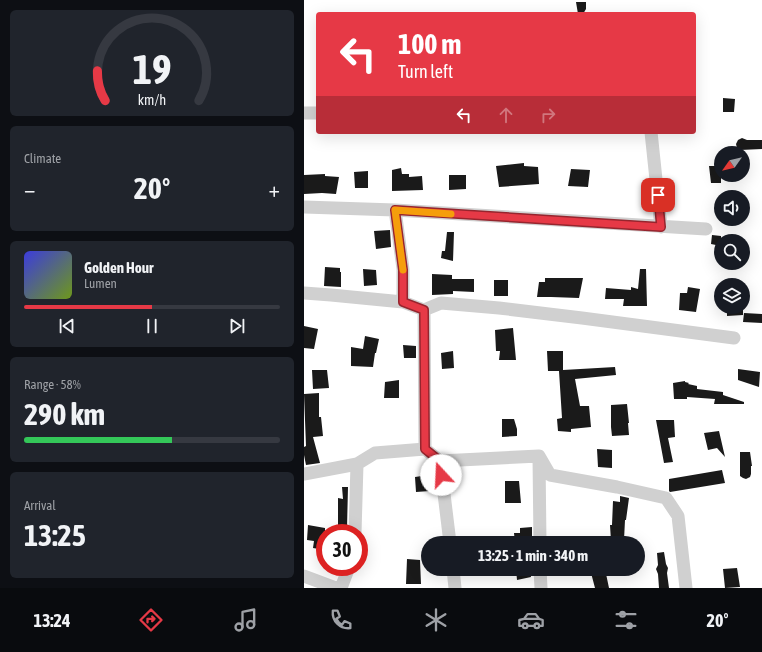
<!DOCTYPE html>
<meta charset="utf-8">
<style>
:root{--surface:#171b24;--page:#20242c;--text:#f1f3f6;--muted:#9ea1a6;--line:#363941;--accent:#e63946}
body{margin:0;font-family:"Asap Condensed",sans-serif;background:var(--page);color:var(--text);height:100vh;display:flex;flex-direction:column;font-size:15px;white-space:nowrap}
*{box-sizing:border-box;margin:0}
p{font-size:13px;color:var(--muted)}
.icon{flex:none;width:22px;height:22px;fill:none;stroke:currentColor;stroke-width:2;stroke-linecap:round;stroke-linejoin:round}
.map{position:relative;flex:1;overflow:hidden}
.sheet{display:flex;flex-direction:column;gap:10px;padding:10px;background:#0d0f14;width:304px}
.sheet>*{flex:none}
.top-card{position:absolute;left:12px;top:12px;width:380px;height:122px;border-radius:4px;box-shadow:0 4px 16px #0002;background:#e63946;color:#fff;overflow:hidden}
.needle{width:26px;rotate:236deg}
.fabs{position:absolute;left:410px;top:146px;display:grid;gap:8px}
.fabs a{display:grid;place-items:center;width:36px;height:36px;border-radius:50%;background:var(--surface);box-shadow:0 4px 16px #0002;font-size:20px}
.speed{position:absolute;left:12px;top:524px;display:flex;gap:8px;font-size:20px;font-weight:700;text-align:center}
.speed>*{display:grid;place-content:center;width:52px;height:52px;border-radius:50%;background:var(--surface);box-shadow:0 4px 16px #0002;line-height:1}
.speed .limit{border:6px solid #d22;background:#fff;color:#111}
.pin{position:absolute;display:grid;place-items:center;width:34px;height:34px;color:#fff;margin:-17px;border-radius:8px;box-shadow:0 2px 6px #0006}
.me{position:absolute;width:44px;margin:-22px;rotate:340deg;stroke-linejoin:round;filter:drop-shadow(0 0 3px #0008)}
.turn{display:flex;align-items:center;gap:14px;height:84px;padding:0 16px;font-size:18px}
.turn .icon{width:52px;height:52px;stroke-width:2.5}
.turn b{display:block;font-size:28px;line-height:34px}
.lanes{display:flex;align-items:center;height:38px;padding:0 16px;background:#0003;justify-content:center;gap:20px;direction:ltr}
.lanes .off{opacity:.35}
.big{font-size:30px;font-weight:700;line-height:1.1}
.sheet .card{flex:1;display:flex;flex-direction:column;justify-content:center;gap:6px;min-width:0;padding:0 14px;border-radius:6px;background:var(--page)}
.sheet .dial{align-items:center;gap:0}
.dial svg{height:104px;overflow:visible;fill:none;stroke:var(--line);stroke-width:7;stroke-linecap:round;text-anchor:middle}
.dial text{fill:var(--text);stroke:none}
.song{display:flex;align-items:center;gap:12px}
.cover{width:48px;height:48px;border-radius:6px;background:linear-gradient(135deg,hsl(240 70% 55%),hsl(80 70% 35%))}
.played{height:4px;border-radius:2px;background:linear-gradient(90deg,var(--accent) 50%,var(--line) 50%)}
.keys{display:flex;justify-content:space-around;direction:ltr}
.heat{display:flex;justify-content:space-between;align-items:center;font-size:22px;direction:ltr}
.charge{height:6px;border-radius:3px;background:linear-gradient(90deg,#34c759 58%,var(--line) 0)}
.trip{position:absolute;left:117px;top:536px;width:224px;height:40px;border-radius:20px;background:var(--surface);box-shadow:0 4px 16px #0002;font-weight:700;line-height:40px;text-align:center}
.menu{display:flex;height:64px;justify-content:space-around;align-items:center;background:#090b0e;color:var(--muted)}
.menu .icon{width:28px;height:28px}
.menu .active{color:var(--accent)}
.menu b{font-size:18px;color:var(--text)}
main{display:flex;flex:1;min-height:0}
.map>svg:first-child{display:block}
.building{fill:#1a1a1a}
.lines{fill:none;stroke-linecap:round;stroke-linejoin:round}
.street{stroke:#d0d0d0;stroke-width:13}
.route-casing{stroke:#96252e;stroke-width:10}
.route{stroke:#e63946;stroke-width:7}
.slow{stroke:#f59e0b;stroke-width:7}
</style>
<main>
<section class="sheet">
<div class="card dial"><svg viewBox="0 0 100 80">
<path d="M14 69A42 42 0 1 1 86 69"/>
<path d="M14 69A42 42 0 0 1 8 46" stroke="#e63946"/>
<text x="50" y="56" font-size="32" font-weight="700">19</text>
<text x="50" y="72" font-size="11">km/h</text>
</svg></div>
<div class="card"><p>Climate</p>
<div class="heat"><a>−</a><b class="big">20°</b><a>+</a></div>
</div>
<div class="card">
<div class="song"><i class="cover"></i><div><b>Golden Hour</b><p>Lumen</p></div></div>
<div class="played"></div>
<div class="keys"><svg class="icon" aria-label="previous" viewBox="0 0 24 24"><path d="M18 5L8 12l10 7zM5 5v14"/></svg><svg class="icon" aria-label="pause" viewBox="0 0 24 24"><path d="M8 5v14M16 5v14"/></svg><svg class="icon" aria-label="next" viewBox="0 0 24 24"><path d="M6 5l10 7-10 7zM19 5v14"/></svg></div>
</div>
<div class="card"><p>Range · 58%</p><b class="big">290 km</b><div class="charge"></div></div>
<div class="card"><p>Arrival</p><b class="big">13:25</b></div>
</section>
<div class="map">
<svg width="458" height="588" viewBox="0 0 458 588">
<rect width="100%" height="100%" fill="#fff"/>
<path class="building" d="M272,2h10v7l-3,5h-5z
M419,98l12,1 -1,13h-11z
M438,138l5,2h15v9l-22,1 -3,-2 -1,-4 2,-4z
M220,163v3l14,1 1,17 -40,3 -3,-21z
M405,166h12v17h-10z
M97,168l1,6h7v3l13,-1 1,14 -31,1v-21z
M267,169l19,1 -2,17 -20,-1z
M64,171v17h-13l-1,-16z
M21,174v2l14,1 -3,17 -14,-1 -18,1v-19z
M145,175h17v14l-17,1z
M86,230l1,17 -15,2 -2,-18z
M143,232h7l-1,29 -12,-3 1,-7h3z
M408,235l9,1v10l-10,-2z
M21,267l15,1v4h1v15l-17,-1z
M59,269l13,1 1,15 -13,1z
M336,269h6l1,37h-24l1,-7h-19l1,-11 25,2v-3l7,2z
M128,274l20,1v4h22v13l-21,-1v3l-21,1z
M241,278h38l-4,20 -28,-1h-14l2,-15h6z
M190,280h14v16h-14z
M384,287l12,2 -4,23 -17,-2 1,-17h7z
M423,307h16v8l-16,1z
M440,313l18,1v9l-19,-1z
M0,326l14,3 -4,20 -10,-1z
M209,328l3,32h-17l1,-9h-4l-1,-21z
M61,336l14,3 -3,14h-1l-2,14 -22,-1v-19l12,2z
M99,345l13,1v12h-12z
M149,351l1,17 -12,1 -1,-16z
M243,351h16v19l52,-3 1,8 -41,4 5,27h9l2,21 -20,2v3l-13,-1 -1,-12 5,-1 -3,-47h-11z
M434,369l22,3 -1,15 -21,-7z
M8,370h15l2,18 -16,1z
M95,380v18h-15l1,-16z
M381,381v1l4,1 -1,1 9,2v3l26,3v3l21,7v2h-30l1,-5 -28,-2v2h-13l-1,-16z
M15,393v24h2l2,19 -10,1 7,26 -14,2 -2,-10v-8l2,-1 -2,-52z
M323,404l2,19h-1l1,12 -17,1 -1,-9v-22z
M198,419h12l3,10v7l-15,1z
M352,420h18l1,17 -7,1 5,24 -9,1z
M415,431l6,26 -8,-9 -9,2 -4,-17z
M293,449l15,1v18l-14,-1z
M436,452h10l2,14h-1v8l-1,3 -4,2 -3,-1 -3,-2z
M418,470l3,13 -55,9 -1,-1v-12z
M125,475l1,16 -14,1 -1,-15z
M201,481h14l2,22h-16z
M38,487h6l-1,41h-9v-30l5,1z
M316,496l9,2 -3,22h-1l-1,20 -13,1 -1,-16h2l1,-24 7,1z
M4,525l17,3v22l-12,-2 1,-7 -7,-1z
M228,527v16h-17l-1,-10h6v-5z
M360,552l2,12 2,4 -1,5 2,15h-10l-1,-14 -2,-5 2,-4 -1,-12z
M103,559l13,1 1,24h-15z
M433,568l3,19 -15,1 -2,-19z
M212,569h14l1,8 -14,3z
M286,569h15l4,19h-14z"/>
<g class="lines">
<path class="street" d="M0,113h14
M347,132l10,95
M0,207l91,3 311,19
M91,210l8,59v33l21,8 17,-7 58,5 83,10 152,20
M0,293l27,2 72,7
M121,449l15,12 10,82
M235,457l1,86
M136,461l99,-5 11,19 67,12 49,11 12,18 8,72
M0,474l53,-10 18,-11 50,-4 -1,-139
M51,533l2,-69
M149,569l2,19
M236,569l1,19
M0,576l32,12
M37,588l8,-21"/>
</g>
<g class="lines">
<g class="route-casing">
<path id="route" d="M137,475l-1,-14 -15,-12 -1,-139 -21,-8v-32l-8,-60 266,17 -3,-32"/>
</g>
<use href="#route" class="route"/>
<path class="slow" d="M99,270l-8,-60 56,4"/>
</g>
</svg>
<div class="fabs">
<a><svg class="needle" viewBox="-14 -14 28 28"><path d="M0-13l5 13h-10z" fill="#e53935"/><path d="M0 13l5-13h-10z" fill="#9ea1a6"/></svg></a>
<a><svg class="icon" aria-label="sound" viewBox="0 0 24 24"><path d="M4 9h4l5-4v14l-5-4H4zM17 9q2 3 0 6"/></svg></a>
<a><svg class="icon" aria-label="search" viewBox="0 0 24 24"><circle cx="10" cy="10" r="6"/><path d="M15 15l6 6"/></svg></a>
<a><svg class="icon" aria-label="layers" viewBox="0 0 24 24"><path d="M12 4l9 5-9 5-9-5zM3 14l9 5 9-5"/></svg></a>
</div>
<div class="speed"><div class="limit">30</div></div>
<div class="pin" style="left:354px;top:195px;background:#d93025"><svg class="icon" aria-label="arrive" viewBox="0 0 24 24"><path d="M6 21V4h12l-3 4 3 4H6"/></svg></div>
<svg class="me" style="left:137px;top:475px" viewBox="-20 -20 40 40"><circle r="19" fill="#fff"/><path d="M0-13L10 11 0 6-10 11z" fill="#e63946"/></svg>
<div class="trip">13:25 · 1 min · 340 m</div>
<div class="top-card">
<div class="turn"><svg class="icon" aria-label="left" viewBox="0 0 24 24"><path d="M17 20v-9H6M10 6l-5 5 5 5"/></svg><div><b>100 m</b>Turn left</div></div>
<div class="lanes"><svg class="icon" aria-label="left" viewBox="0 0 24 24"><path d="M17 20v-9H6M10 6l-5 5 5 5"/></svg><svg class="icon off" aria-label="ahead" viewBox="0 0 24 24"><path d="M12 20V5M6 11l6-6 6 6"/></svg><svg class="icon off" aria-label="right" viewBox="0 0 24 24"><path d="M7 20v-9h11M14 6l5 5-5 5"/></svg></div>
</div>
</div>
</main>
<nav class="menu">
<b>13:24</b>
<svg class="icon active" aria-label="directions" viewBox="0 0 24 24"><path d="M12 3l9 9-9 9-9-9zM9 14v-3h6M13 9l2 2-2 2"/></svg>
<svg class="icon" aria-label="music" viewBox="0 0 24 24"><path d="M9 18V5l10-2v13"/><circle cx="6" cy="18" r="3"/><circle cx="16" cy="16" r="3"/></svg>
<svg class="icon" aria-label="phone" viewBox="0 0 24 24"><path d="M5 4h4l2 5-3 2q2 4 5 5l2-3 5 2v4C11 20 4 13 5 4z"/></svg>
<svg class="icon" aria-label="climate" viewBox="0 0 24 24"><path d="M12 3v18M4 7l16 10M4 17L20 7"/></svg>
<svg class="icon" aria-label="car" viewBox="0 0 24 24"><path d="M5 17H2v-5l4-1 3-4h7l3 4 3 1v5h-3M9 17h6M6 11h13"/><circle cx="7" cy="17" r="2"/><circle cx="17" cy="17" r="2"/></svg>
<svg class="icon" aria-label="filters" viewBox="0 0 24 24"><path d="M4 7h16M4 17h16"/><circle cx="9" cy="7" r="2"/><circle cx="15" cy="17" r="2"/></svg>
<b>20°</b>
</nav>
